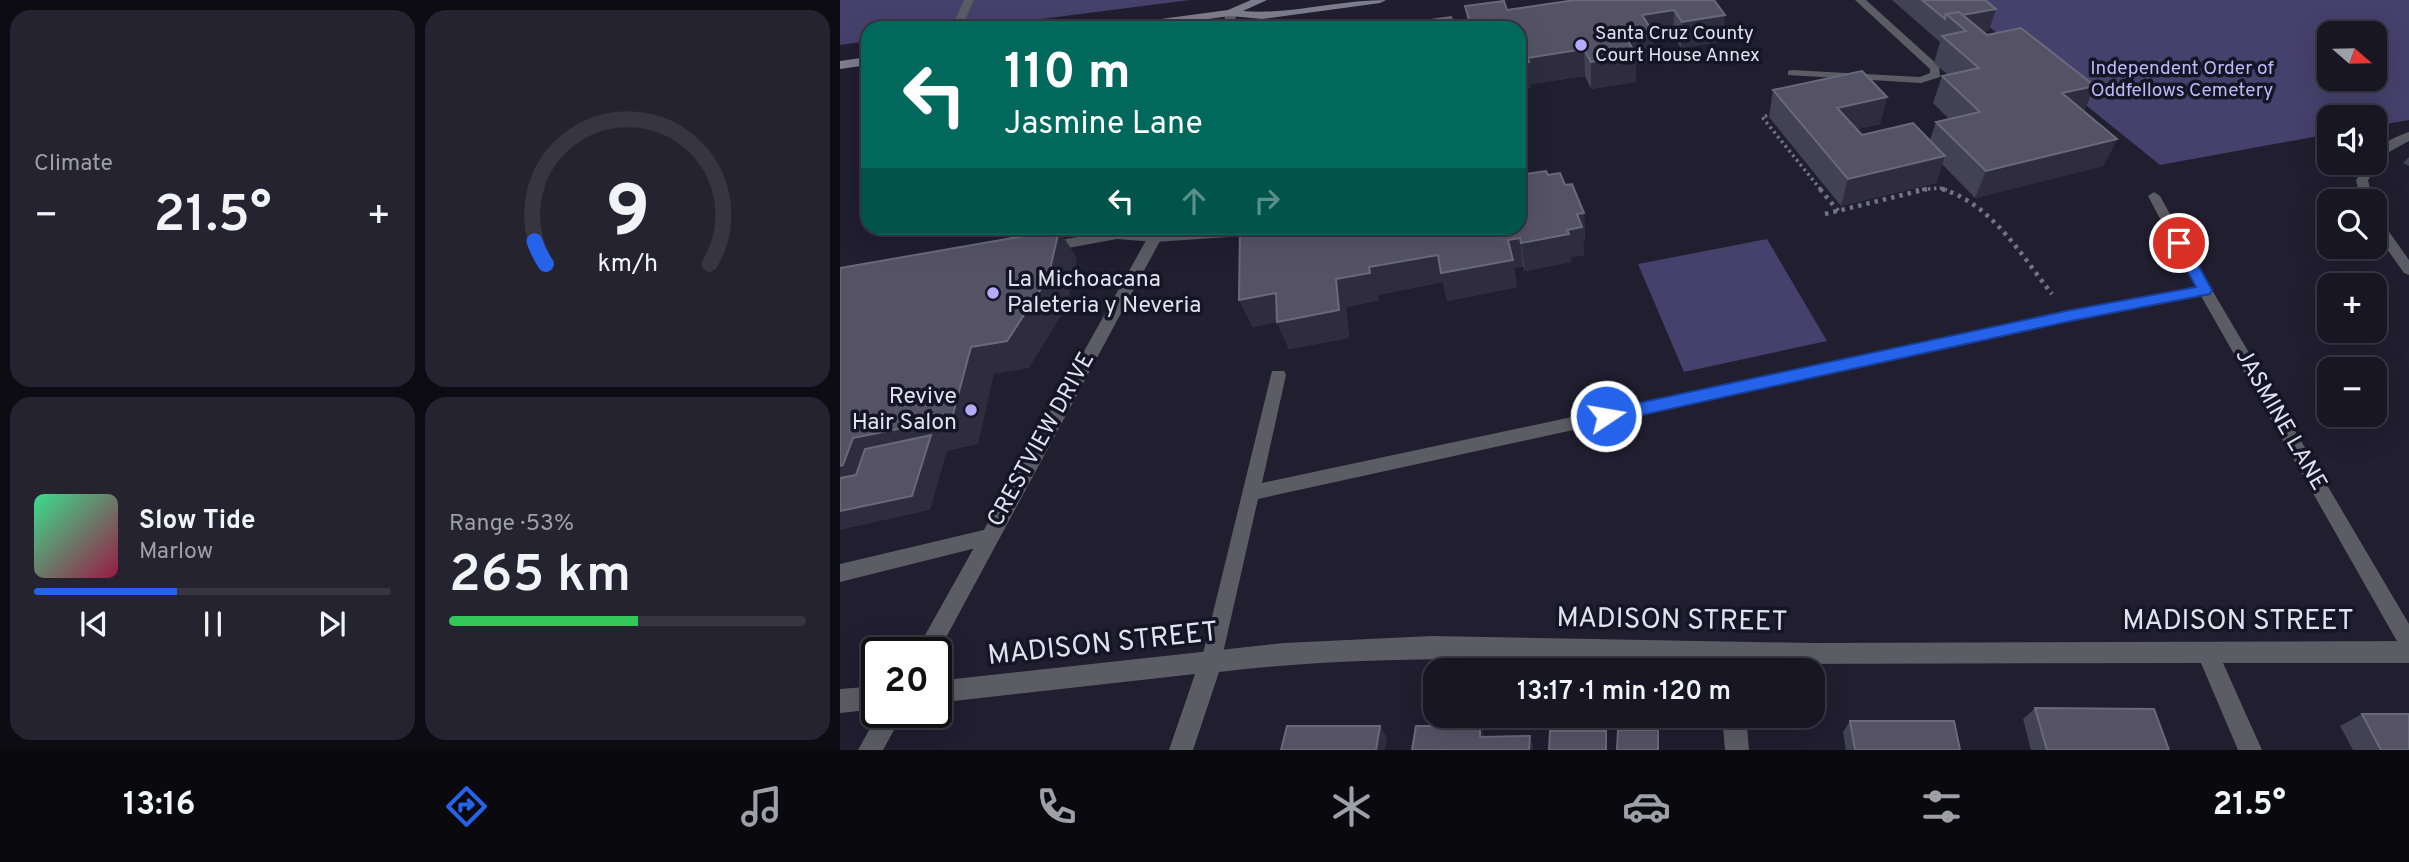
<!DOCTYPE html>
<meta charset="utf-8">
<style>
:root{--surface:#181623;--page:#252330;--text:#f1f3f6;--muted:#9f9fa6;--line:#363541;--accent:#2563eb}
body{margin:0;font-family:Overpass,sans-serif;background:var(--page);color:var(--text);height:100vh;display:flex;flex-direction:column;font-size:26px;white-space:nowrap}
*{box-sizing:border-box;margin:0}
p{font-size:23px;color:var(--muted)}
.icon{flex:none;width:38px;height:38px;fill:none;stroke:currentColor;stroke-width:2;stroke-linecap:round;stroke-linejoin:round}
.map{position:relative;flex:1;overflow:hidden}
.side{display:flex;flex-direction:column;gap:10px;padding:10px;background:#0d0c13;width:840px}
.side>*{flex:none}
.banner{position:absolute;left:21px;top:21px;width:665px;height:214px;border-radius:21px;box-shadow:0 7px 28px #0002,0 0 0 2px var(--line);background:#00695c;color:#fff;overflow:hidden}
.needle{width:46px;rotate:110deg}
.buttons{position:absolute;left:1477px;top:21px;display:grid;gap:14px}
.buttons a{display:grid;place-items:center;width:70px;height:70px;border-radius:14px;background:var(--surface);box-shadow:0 7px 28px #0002,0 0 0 2px var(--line);font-size:35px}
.speed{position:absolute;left:21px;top:637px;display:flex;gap:14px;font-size:35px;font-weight:700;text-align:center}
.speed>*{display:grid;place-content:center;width:91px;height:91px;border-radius:50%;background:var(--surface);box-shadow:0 7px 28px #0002,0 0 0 2px var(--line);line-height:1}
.speed .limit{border:4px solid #111;border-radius:10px;background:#fff;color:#111}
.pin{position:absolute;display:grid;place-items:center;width:60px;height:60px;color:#fff;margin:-30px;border:4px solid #fff;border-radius:50%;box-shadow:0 2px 7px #0007}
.me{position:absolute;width:77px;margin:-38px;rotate:78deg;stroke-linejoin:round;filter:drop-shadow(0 0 5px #0008)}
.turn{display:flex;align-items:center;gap:24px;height:147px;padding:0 28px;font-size:32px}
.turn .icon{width:91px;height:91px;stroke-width:2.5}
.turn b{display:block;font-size:49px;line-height:60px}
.lanes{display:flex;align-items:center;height:66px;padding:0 28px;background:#0003;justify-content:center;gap:35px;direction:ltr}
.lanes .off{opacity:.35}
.big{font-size:52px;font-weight:600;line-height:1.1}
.side .card{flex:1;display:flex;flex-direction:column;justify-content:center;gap:10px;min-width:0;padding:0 24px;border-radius:21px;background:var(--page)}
.side .dial{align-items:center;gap:0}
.dial svg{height:182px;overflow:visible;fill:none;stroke:var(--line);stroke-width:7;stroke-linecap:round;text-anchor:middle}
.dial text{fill:var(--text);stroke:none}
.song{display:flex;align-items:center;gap:21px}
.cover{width:84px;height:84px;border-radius:10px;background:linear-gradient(135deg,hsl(150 70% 55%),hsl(340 70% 35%))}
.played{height:7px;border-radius:4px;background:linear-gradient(90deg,var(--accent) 40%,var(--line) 40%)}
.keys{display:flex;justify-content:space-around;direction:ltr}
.heat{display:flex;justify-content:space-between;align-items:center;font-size:38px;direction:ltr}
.charge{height:10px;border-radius:5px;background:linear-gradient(90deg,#34c759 53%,var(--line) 0)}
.side .tiles{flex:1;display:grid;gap:10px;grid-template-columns:repeat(2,1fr)}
.trip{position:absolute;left:583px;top:658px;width:402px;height:70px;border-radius:21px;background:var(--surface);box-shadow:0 7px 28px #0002,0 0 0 2px var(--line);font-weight:600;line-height:70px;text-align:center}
.dock{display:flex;height:112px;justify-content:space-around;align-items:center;background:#0a090e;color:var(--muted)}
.dock .icon{width:49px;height:49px}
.dock .current{color:var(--accent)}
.dock b{font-size:32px;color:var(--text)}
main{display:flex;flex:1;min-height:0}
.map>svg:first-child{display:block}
.green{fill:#46406c;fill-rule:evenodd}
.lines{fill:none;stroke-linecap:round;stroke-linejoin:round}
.path-far1{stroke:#747382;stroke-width:3.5;stroke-dasharray:2.5 3.5;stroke-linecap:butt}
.path{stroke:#747382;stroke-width:4.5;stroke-dasharray:3.5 5;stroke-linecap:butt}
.lane{fill:#5c5c65;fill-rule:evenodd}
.street{fill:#5c5c65;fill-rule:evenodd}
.secondary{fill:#7e7d8c;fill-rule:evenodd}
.wall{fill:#434154}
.shaded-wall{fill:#2e2c3e}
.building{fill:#545264;stroke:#6a697a;stroke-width:2}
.route{fill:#2563eb;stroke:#184099;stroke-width:2}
.poi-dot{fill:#b4acf9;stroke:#161525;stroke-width:2.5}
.labels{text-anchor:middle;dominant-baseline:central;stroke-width:7;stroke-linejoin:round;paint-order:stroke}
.far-poi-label{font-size:19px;fill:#e2e1ee;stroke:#161525;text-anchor:start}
.far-park-label{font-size:19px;fill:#bdb8f7;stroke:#161525}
.poi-label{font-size:23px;fill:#e2e1ee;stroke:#161525;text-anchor:start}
.street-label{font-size:23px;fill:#e2e1ee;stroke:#161525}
.near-street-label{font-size:28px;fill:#e2e1ee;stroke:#161525}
</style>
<main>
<section class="side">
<div class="tiles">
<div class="card"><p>Climate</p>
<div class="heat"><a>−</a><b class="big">21.5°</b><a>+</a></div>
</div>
<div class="card dial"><svg viewBox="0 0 100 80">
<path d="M14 69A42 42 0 1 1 86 69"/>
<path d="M14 69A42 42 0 0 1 9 59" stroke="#2563eb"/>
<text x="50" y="56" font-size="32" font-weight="700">9</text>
<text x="50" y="72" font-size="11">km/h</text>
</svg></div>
<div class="card">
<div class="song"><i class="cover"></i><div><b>Slow Tide</b><p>Marlow</p></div></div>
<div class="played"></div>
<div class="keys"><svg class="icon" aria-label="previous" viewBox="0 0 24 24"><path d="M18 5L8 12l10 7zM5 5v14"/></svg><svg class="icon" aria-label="pause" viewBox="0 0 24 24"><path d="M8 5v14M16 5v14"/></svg><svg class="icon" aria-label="next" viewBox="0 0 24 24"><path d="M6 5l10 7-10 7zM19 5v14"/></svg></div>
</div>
<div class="card"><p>Range · 53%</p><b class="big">265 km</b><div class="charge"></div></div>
</div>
</section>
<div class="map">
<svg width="1569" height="750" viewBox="0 0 1569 750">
<rect width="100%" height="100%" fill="#201e2f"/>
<path class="green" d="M0,0h350l-219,28h-103v13l-28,4z
M1116,0h453v120l-34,6v-9h-46v17l-169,31zM1489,33h46v46h-46z
M927,239l60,102 -143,31 -46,-108z"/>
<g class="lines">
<path class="path-far1" d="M933,114l-11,3 59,73
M1076,190l24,-2 7,2"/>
<path class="path" d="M980,189l18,22
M1102,189c50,15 79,66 110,105
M985,214l102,-25"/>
<path class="lane" d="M124,0h10l-10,22h-8l-1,-2z
M1015,0h11l73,66 1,11 -19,6 -133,-8v-4l4,-1 128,7 10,-4v-4z
M1569,132v9l-20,11 -21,28 5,21h-12l-5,-21 13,-17h6c0,-18 19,-26 34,-31z
M1314,192l6,4 52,94 197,334v29l-7,-3 -201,-354 -130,25 -813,178 -37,163 -3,7 -7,3 -7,-3 -3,-7 71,-291h12l2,4 -24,108 809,-172 125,-24 -48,-91z
M1535,218l5,1 29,41v15l-5,-2 -29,-41z
M384,230l7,4 -2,3 -74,5 -38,-3 -71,13 -7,-5 7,-5 71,-11 38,1z
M148,529l6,2 3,6 -3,6 -6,2 -148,37v-18z"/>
<path class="street" d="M386,11l10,2 -1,15h-12z
M313,228h14l-231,428v-3h-21z
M592,636l380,7 597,-2v22h-186l39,87h-24l-37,-87 -459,1v6h-22l-1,-6c-167,-4 -333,-12 -500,8l-26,78h-24l26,-76 -259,29v-22l348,-38z
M37,686v23l-37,4v-24z
M39,712h25l-21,38h-25z
M882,716h24l3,34h-24z"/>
<path class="secondary" d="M411,0h16l-24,11c47,4 95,-11 143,-11l-6,3 -118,16 -32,-3 -88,12h-32l6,-3 112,-15z
M28,57v8l-28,4v-8z"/>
</g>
<path class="wall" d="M874,0l9,41 -42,7 -8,-12 -19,3v22l-18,3v18l-45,7 -6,-13 -54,8v4l-12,-60h-51l-3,-22 42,4z
M1052,0h93l11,9 -7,21 -6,2 4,3 108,51 -11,25 33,28 -14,27 -128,32 -33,-34 -6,19 -95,23 -72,-89 4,-27 114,7 -7,27 -23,5 5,6 68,5 6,-18 13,-3 -16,-16 9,-27 6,-1 -14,-12 6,-21z
M1569,157v9l-6,-3z
M708,175l17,10 19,28 1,28h-2l1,14 -13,2v5l-46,9 -2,-5 -9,2 3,19 -70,14 -4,-19 -66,13 2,5 -33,7 3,31 -60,11 -12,-27 -25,5z
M1195,708l134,42h-138l-8,-31z
M1522,714l47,36h-56l-13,-24z
M1010,721l110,29h-114l-3,-18z"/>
<path class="shaded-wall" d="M1156,9l-7,21 -24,5 1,-4 -16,-13z
M834,10l-1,26 -19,3v22l-18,3v18l-45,7v-27l36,-23 15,-24z
M885,15l-2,26 -42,7 1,-26z
M744,49l1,27 -54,8v4l-12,2v-27l8,-5z
M1255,86l-12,27 -21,-20z
M1047,97l-7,27 -49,11 6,-27z
M1277,139l-14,27 -128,32 11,-27z
M1105,156l-9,27 -95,23 7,-27z
M744,213l1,28h-2l1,14 -13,2v5l-46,9 -4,-28 46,-13 10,-16z
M219,230l18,28 -10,48 -38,62 -35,6 -16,70 -31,7 -17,59 -90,20v-64l13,-28 118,-91z
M680,238l3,28 -9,2 3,19 -70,14 -4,-19 -66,13 2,5 -33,7 3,31 -60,11 -12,-27 -25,5 -13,-27 97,-21 33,-12z
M540,726l7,11 -2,13h-9z
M640,726l5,11h-5z
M690,736l3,11v3h-4z"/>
<path class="building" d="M735,0h139l11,15 -43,7 -8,-12 -32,5 13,20 -28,4 9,16 -45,7 -7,-13 -57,9 2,4 -10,1v-35h-47l-7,-22 39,-5 3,9z
M1082,0h63l11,9 -33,6 -4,-3 -13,2 -1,5z
M1119,12l28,23 34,-7 74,58 -33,7 55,46 -131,32 -50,-49 44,-10 -38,-36 37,-8 -37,-32 24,-5 -20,-17z
M611,17l3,11h-81z
M1022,71l25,26 -50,11 25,27 51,-12 32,33 -97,23 -75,-89z
M706,171l2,4 12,-2 5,12 7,-1 12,29 -7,1 5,13 -15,3 2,4 -48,9 -1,-5 -12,2 5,20 -72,13 -3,-18 -69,12 1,6 -34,6 3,31 -62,12 -1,-29 -37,7 1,-72h279v-53z
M219,230l-11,48 -41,63 -36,6 -19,71 -99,20 -10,27 -3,1v-198z
M91,435l-19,61 -72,15v-33l16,-3 9,-26z
M1195,708l119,1 15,41h-122z
M1522,714h47v36h-28z
M1010,721h104l6,29h-105z
M447,726h93l-4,24h-95z
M576,726h64v11l50,-1 -1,14h-117z
M778,730h40v20h-41z
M710,731h56v19h-57z"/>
<path class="route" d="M1339,238l7,5 26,47 -2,4 -139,27 -465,102 -5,-2 -3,-5 3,-5 5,-1 465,-100 125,-23 -24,-44z"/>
<g class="poi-dot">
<circle cx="741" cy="45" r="7"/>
<circle cx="153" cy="293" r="7"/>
<circle cx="131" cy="410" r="7"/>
</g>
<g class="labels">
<g class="far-poi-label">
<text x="755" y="34">Santa Cruz County<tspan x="755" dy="22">Court House Annex</tspan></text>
</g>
<g class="far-park-label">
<text x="1342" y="69">Independent Order of<tspan x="1342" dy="22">Oddfellows Cemetery</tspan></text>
</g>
<g class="poi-label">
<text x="167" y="280">La Michoacana<tspan x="167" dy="26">Paleteria y Neveria</tspan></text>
<text x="117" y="397" text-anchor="end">Revive<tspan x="117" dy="26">Hair Salon</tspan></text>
</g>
<g class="street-label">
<text transform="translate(1440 420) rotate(60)">JASMINE LANE</text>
<text transform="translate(202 440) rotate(-61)">CRESTVIEW DRIVE</text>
</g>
<g class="near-street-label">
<text transform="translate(832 621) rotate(1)">MADISON STREET</text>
<text x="1398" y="622">MADISON STREET</text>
<text transform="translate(263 645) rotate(-6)">MADISON STREET</text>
</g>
</g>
</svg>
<div class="buttons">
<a><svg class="needle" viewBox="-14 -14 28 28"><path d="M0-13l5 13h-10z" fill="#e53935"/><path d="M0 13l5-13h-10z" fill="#9f9fa6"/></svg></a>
<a><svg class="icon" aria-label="sound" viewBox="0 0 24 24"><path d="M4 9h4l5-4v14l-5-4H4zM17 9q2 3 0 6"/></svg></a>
<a><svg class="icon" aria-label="search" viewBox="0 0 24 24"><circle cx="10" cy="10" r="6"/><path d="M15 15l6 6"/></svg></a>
<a>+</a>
<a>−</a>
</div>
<div class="speed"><div class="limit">20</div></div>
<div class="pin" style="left:1339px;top:243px;background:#d93025"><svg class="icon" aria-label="arrive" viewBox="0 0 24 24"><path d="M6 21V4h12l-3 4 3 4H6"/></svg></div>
<svg class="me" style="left:766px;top:416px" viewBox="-20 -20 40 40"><circle r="17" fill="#2563eb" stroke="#fff" stroke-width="3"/><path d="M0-11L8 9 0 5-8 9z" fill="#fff"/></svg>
<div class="trip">13:17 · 1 min · 120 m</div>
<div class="banner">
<div class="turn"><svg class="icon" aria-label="left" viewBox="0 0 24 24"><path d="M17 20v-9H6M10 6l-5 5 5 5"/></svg><div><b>110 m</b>Jasmine Lane</div></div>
<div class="lanes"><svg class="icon" aria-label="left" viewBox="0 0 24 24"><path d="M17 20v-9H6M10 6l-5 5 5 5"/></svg><svg class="icon off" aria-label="ahead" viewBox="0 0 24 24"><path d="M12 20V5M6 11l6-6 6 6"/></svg><svg class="icon off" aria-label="right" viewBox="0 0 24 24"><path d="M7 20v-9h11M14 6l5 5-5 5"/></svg></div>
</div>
</div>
</main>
<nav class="dock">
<b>13:16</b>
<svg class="icon current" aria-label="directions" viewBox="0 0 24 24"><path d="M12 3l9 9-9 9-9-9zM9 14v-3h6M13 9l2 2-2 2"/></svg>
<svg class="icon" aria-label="music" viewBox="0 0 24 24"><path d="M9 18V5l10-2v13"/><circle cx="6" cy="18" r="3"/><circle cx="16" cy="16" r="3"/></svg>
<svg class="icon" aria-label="phone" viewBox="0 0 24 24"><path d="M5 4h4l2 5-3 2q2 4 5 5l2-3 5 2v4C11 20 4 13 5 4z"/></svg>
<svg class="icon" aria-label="climate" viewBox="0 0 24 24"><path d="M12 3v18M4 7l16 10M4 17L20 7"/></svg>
<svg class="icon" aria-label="car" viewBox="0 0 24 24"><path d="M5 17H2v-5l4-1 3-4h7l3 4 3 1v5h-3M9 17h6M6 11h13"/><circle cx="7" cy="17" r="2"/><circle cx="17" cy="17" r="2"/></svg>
<svg class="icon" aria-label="filters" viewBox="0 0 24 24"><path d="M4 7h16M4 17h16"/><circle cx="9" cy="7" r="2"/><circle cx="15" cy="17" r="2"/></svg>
<b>21.5°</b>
</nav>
